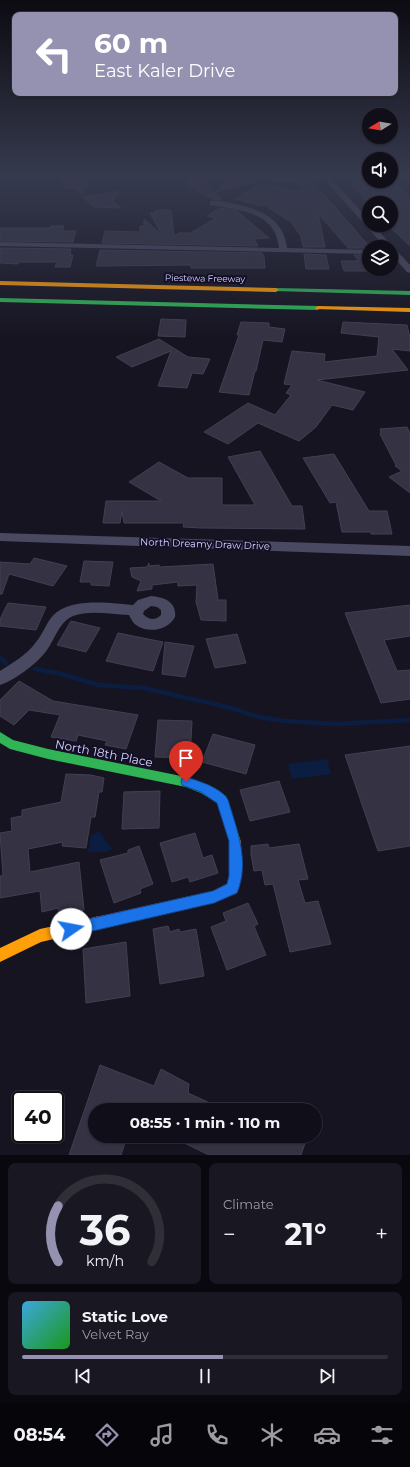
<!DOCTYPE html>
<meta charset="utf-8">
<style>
:root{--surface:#100f19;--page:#191822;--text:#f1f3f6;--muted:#9c9ca2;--line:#302f38;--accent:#9591b1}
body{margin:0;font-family:Montserrat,sans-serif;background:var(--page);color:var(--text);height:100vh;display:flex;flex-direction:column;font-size:15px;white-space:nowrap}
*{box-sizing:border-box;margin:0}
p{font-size:13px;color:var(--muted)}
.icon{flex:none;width:22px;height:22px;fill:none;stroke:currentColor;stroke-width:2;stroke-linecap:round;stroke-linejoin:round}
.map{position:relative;height:1155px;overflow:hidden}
.drawer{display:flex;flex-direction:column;gap:8px;padding:8px;background:#09080e;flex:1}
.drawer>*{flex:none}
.top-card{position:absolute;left:12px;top:12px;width:386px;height:84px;border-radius:8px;box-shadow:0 1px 3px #0004,0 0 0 1px var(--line);background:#9591b1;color:#fff;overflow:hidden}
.needle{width:26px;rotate:259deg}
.controls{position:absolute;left:362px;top:108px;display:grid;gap:8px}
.controls a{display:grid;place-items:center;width:36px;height:36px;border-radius:50%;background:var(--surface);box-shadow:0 1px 3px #0004,0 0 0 1px var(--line);font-size:20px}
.speed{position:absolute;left:12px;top:1091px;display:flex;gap:8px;font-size:20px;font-weight:700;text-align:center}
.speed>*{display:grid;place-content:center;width:52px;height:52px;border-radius:50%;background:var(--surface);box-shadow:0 1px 3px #0004,0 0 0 1px var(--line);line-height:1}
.speed .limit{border:2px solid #111;border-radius:6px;background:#fff;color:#111}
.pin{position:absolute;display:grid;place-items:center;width:34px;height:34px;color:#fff;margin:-41px -17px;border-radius:50% 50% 50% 0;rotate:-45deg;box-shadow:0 0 4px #0007}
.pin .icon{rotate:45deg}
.me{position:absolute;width:44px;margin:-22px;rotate:78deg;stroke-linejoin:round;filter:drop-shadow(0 0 3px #0008)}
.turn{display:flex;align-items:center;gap:14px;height:84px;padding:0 16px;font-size:18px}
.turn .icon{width:52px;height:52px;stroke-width:2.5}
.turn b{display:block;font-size:28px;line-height:34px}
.big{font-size:30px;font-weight:700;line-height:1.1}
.drawer .tile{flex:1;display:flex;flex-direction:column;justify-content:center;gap:6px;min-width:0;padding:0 14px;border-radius:8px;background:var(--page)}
.drawer .dial{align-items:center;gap:0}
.dial svg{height:104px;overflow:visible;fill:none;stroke:var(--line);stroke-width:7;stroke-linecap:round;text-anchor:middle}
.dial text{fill:var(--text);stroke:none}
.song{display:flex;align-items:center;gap:12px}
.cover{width:48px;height:48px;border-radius:6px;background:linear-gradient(135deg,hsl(200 70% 55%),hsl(120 70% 35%))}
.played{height:4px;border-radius:2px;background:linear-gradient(90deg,var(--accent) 55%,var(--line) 55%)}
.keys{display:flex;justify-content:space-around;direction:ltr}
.heat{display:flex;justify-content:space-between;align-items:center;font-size:22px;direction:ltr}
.drawer .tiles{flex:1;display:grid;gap:8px;grid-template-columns:1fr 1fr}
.tile:last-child{grid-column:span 2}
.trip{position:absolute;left:88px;top:1103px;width:234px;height:40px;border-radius:20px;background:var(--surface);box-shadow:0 1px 3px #0004,0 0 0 1px var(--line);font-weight:700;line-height:40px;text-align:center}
.dock{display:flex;height:64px;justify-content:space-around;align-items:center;background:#06060a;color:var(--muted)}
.dock .icon{width:28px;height:28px}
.dock .selected{color:var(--accent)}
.dock b{font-size:18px;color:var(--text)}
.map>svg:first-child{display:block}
.water{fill:#0b1e41}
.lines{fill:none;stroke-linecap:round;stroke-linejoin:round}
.stream{stroke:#0b1e41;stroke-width:4.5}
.building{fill:#343243;stroke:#433f54}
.street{fill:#4a4962;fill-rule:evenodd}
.fast{fill:#30b455;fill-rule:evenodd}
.slow{fill:#ff9f0a;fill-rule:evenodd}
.jam{fill:#e5322d;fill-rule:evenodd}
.route{fill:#1a73e8;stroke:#114b97}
.labels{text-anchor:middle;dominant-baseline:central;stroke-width:4;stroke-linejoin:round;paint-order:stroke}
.far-street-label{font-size:9px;fill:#d9d4ff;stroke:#130f26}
.street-label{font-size:10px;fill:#d9d4ff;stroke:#130f26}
.near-street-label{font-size:12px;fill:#d9d4ff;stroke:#130f26}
</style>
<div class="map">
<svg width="410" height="1155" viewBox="0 0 410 1155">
<rect width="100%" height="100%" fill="#161421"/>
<path class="water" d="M327,759l4,15 -39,5 -4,-15z
M99,831l13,18 -5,3h-19l3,-16z"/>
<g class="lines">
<path class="stream" d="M0,658l6,5
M35,669l27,5 36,11 46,3 87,20 28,9 25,4 52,3 74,-4"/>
</g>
<path class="building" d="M76,177l13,6 -8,12 -5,-6 -12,-1 -4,-10z
M189,177h21l-2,10 14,12 -1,1 -8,-1 -26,-13z
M229,177h32v3l-45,12z
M349,181h44l17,16v49l-19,-18v-25h-23z
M313,182l56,64v2h-21l-30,-35 7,34h-22l-2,-11 -10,-14 -27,-17 -2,1 -27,-7 23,-14 6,3 4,-3 36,7 -7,-9z
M120,191l-7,10 8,7 -27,-1 -11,-10z
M220,208l17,3 32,27 -15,1 4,7 -156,-3 3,-12 35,1v-6h4v-7l18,16 -12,-22h5v-2l4,-1h12l3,26 5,-3h12l25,-15 -9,-2z
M51,226h13l-2,5h14l-3,11 -73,-1v-13h50z
M0,248l71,1 -1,6h3l-3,12h-15l2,-5h-38l-1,2 -18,-1z
M100,250l162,3 2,4 1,11h-74v-3l-95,1z
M304,254l22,1 3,14h-23z
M354,255h15v18l-1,-2h-24l-3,-10h18z
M161,319l25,1 -1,17 -27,-1z
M241,322l28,1v4l16,2 -3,13 -19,-2 -7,31h-1l-6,24 -30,-3 20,-57h-2z
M343,322l64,3 3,13v13l-18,-2 16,21 -91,10 48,12 -12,18 -21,-5 -16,22 -17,14 -41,-18 -30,21 -24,-12 44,-29 27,12 16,-20 -5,-2 6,-8 -8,-1 8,-33 33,3 -1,8 53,-6 2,-19 -38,-4z
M159,339l29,18 22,2 -7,15 -11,-1 -5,15 -29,-2 13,-35 -39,16 -16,-10z
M407,427l3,6v60l-21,-16 13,-6 -7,-5 1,-1 -16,-31 1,-2 -1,-3z
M260,451l32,55h10l3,23 -104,-1 -18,-1 1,-4h-60l-2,-12 -2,12h-17l3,-22h55l-32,-19 30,-20 29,16h34v27h33l-27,-48z
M334,454l35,57h18l5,23h-21v-2h-29l-6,-30 -6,1 -27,-45z
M34,558l33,8 -14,20 -44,-12 -7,20h-2v-32l30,2z
M84,561l29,1 -4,24 -18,-1v-3h-11z
M149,563v3l10,-1 1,2 53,-3 5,36h8v21l-25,-1 -5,-18 1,-17 -19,1v-4l-26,3v4l-15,2 4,-10 -9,-4 -2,-9 17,-1z
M8,603l38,4 -10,23 -36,-4v-7z
M410,605v31l-26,4 13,31 13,-1v29l-29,4 -36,-90z
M71,621l29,7 -14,24 -29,-7z
M118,633l45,9 -10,29 -47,-10z
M237,634l9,29 -31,5 -9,-29z
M165,642l29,4 -9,31 -23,-3z
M19,681l34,20 85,14 -12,34 -21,-4 2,-4 -29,-6 -2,6 -25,-4 9,-22 -31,-5 -15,15 -14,-9v-16z
M158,720l34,1 -2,37 -35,-1z
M213,734l42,11 -9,29 -44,-12z
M410,746v100l-32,5 -33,-96z
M66,774l25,1 13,3 -2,14h-3l-4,25h-4l-5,31 -24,-2 1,-4 -35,7 2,23 49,-10 5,48 -25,5 -1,-7 -16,4 -2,-21 -40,7v-22h3l-3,-43 12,-2 -1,-13 11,-2v-6l39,-8z
M279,781l11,31 -40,9 -10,-31z
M160,791l-1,37 -37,1 2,-37z
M195,833l8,25 9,-3 6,18 -28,9 -2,-5 -16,5 -12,-39z
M268,844l1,4 30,-4 9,35 -10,1 7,23 13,-2 13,43 -41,8 -17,-68 -8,1 -3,-15 -8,1 -3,-17v-8z
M139,846l14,38 -13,5 1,4 -27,10 -14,-43 28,-7v-3z
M248,903l10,21 -4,2 12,29 -39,15 -16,-43 15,-6 -3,-8z
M168,926l2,6 9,-3 1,3 16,-3 8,47 -44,8 -7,-55z
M126,942l4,54 -44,7 -3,-54z
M100,1065l54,21 7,-17 28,15 -1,9 37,17h-130v26h32l-6,19h-52z
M170,1136h129l7,4 -5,15h-92z"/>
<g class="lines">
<path class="street" d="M264,177h66l39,43v5h4l37,40v8l-3,-1 -16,-18v-7h-6l-61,-68c-13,1 -51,7 -60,-2z
M402,177h7l1,7z
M210,201c8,-1 17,1 25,3 25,5 49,15 52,44l82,2v4l-369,-8v-4l279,6c-4,-38 -40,-37 -69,-43z
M0,533l410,13v10l-410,-15z
M151,596c13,1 26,6 24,21 -7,13 -26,17 -39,8 -3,-2 -5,-6 -7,-10 -18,-1 -40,-5 -56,1 -14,6 -18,23 -26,34 -8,12 -33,31 -47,35v-14c12,-8 27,-16 36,-29 8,-9 11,-23 21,-30 18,-14 55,-9 76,-7l5,-5zM151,606l6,1 4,3v5c-6,6 -12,5 -18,-1l1,-3z"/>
<path class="fast" d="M276,288l134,3v4l-136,-4 -1,-1z
M0,298l318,8 3,2 -3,2 -318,-8z
M0,732l13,8 35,9 138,28 23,8 17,11 15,46 -2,4 -4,2 -4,-2 -14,-43 -16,-10 -15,-6 -138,-28 -38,-10 -10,-6z"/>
<path class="slow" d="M0,281l276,7 3,2 -3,2 -276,-7z
M318,306l92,2v4l-94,-3 -1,-1z
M100,916l5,1 1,5 -1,5 -64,15 -41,20v-14l40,-19z"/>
<path class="jam" d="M235,836l4,2 2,4 1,34 -6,16 -22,11 -114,25 -5,-1 -1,-5 1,-5 5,-1 113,-25 14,-7 3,-8 -1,-34 2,-4z"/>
</g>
<linearGradient id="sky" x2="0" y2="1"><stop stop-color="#0c0b12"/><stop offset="0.52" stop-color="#363a4e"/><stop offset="1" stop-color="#363a4e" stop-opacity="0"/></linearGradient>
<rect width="410" height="338" fill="url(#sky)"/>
<path class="route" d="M186,777c12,4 36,11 42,23 9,30 22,62 9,93l-23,10 -143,33 -5,-2 -2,-5 2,-4 5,-2 142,-32 14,-7 2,-8v-35l-12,-38 -16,-11 -19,-7 -1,-3 1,-4z"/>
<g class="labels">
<g class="far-street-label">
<text transform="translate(205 278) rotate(1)">Piestewa Freeway</text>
</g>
<g class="street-label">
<text transform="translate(205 544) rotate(2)">North Dreamy Draw Drive</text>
</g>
<g class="near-street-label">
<text transform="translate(104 753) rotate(11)">North 18th Place</text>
</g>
</g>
</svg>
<div class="controls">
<a><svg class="needle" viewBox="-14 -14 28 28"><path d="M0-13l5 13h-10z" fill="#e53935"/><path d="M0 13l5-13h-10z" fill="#9c9ca2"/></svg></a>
<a><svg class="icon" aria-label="sound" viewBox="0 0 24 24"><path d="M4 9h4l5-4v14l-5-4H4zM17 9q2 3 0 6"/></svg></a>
<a><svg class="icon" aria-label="search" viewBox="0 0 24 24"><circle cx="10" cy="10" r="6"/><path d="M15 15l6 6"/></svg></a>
<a><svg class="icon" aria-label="layers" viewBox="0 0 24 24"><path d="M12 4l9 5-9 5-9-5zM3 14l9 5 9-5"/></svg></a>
</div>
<div class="speed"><div class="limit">40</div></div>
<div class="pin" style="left:186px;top:782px;background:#d93025"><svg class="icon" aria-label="arrive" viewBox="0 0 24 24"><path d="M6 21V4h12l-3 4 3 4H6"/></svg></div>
<svg class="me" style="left:71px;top:929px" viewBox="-20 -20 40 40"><circle r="19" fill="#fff"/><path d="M0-13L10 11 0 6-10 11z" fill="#1a73e8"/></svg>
<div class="trip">08:55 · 1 min · 110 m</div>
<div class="top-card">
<div class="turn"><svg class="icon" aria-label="left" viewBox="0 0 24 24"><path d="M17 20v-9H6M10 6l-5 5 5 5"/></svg><div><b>60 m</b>East Kaler Drive</div></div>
</div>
</div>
<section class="drawer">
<div class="tiles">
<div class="tile dial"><svg viewBox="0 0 100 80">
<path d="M14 69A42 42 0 1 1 86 69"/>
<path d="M14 69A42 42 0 0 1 14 26" stroke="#9591b1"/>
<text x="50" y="56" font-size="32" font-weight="700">36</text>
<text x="50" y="72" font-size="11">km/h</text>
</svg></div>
<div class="tile"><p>Climate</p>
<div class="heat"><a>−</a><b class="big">21°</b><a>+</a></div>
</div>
<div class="tile">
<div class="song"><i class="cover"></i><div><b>Static Love</b><p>Velvet Ray</p></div></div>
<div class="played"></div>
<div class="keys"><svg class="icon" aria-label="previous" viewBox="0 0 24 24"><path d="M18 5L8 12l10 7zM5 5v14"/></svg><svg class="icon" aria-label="pause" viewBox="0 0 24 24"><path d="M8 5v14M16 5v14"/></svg><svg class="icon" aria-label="next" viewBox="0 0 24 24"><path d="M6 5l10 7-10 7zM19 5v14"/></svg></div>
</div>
</div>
</section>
<nav class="dock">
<b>08:54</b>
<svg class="icon selected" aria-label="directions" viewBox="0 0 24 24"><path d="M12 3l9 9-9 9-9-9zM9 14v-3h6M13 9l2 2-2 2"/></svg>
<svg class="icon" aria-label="music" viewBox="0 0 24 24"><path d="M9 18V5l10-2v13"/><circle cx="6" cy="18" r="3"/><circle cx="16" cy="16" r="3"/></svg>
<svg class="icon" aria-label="phone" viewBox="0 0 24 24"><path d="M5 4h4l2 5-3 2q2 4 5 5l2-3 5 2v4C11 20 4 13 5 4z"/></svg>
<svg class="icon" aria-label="climate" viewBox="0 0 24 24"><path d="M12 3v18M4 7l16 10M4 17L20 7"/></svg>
<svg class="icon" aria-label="car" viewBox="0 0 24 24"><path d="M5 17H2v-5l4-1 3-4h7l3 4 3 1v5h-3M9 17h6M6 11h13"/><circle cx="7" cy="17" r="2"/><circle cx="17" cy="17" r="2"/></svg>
<svg class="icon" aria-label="filters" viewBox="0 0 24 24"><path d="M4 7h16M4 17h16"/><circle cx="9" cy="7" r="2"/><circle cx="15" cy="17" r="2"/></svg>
</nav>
